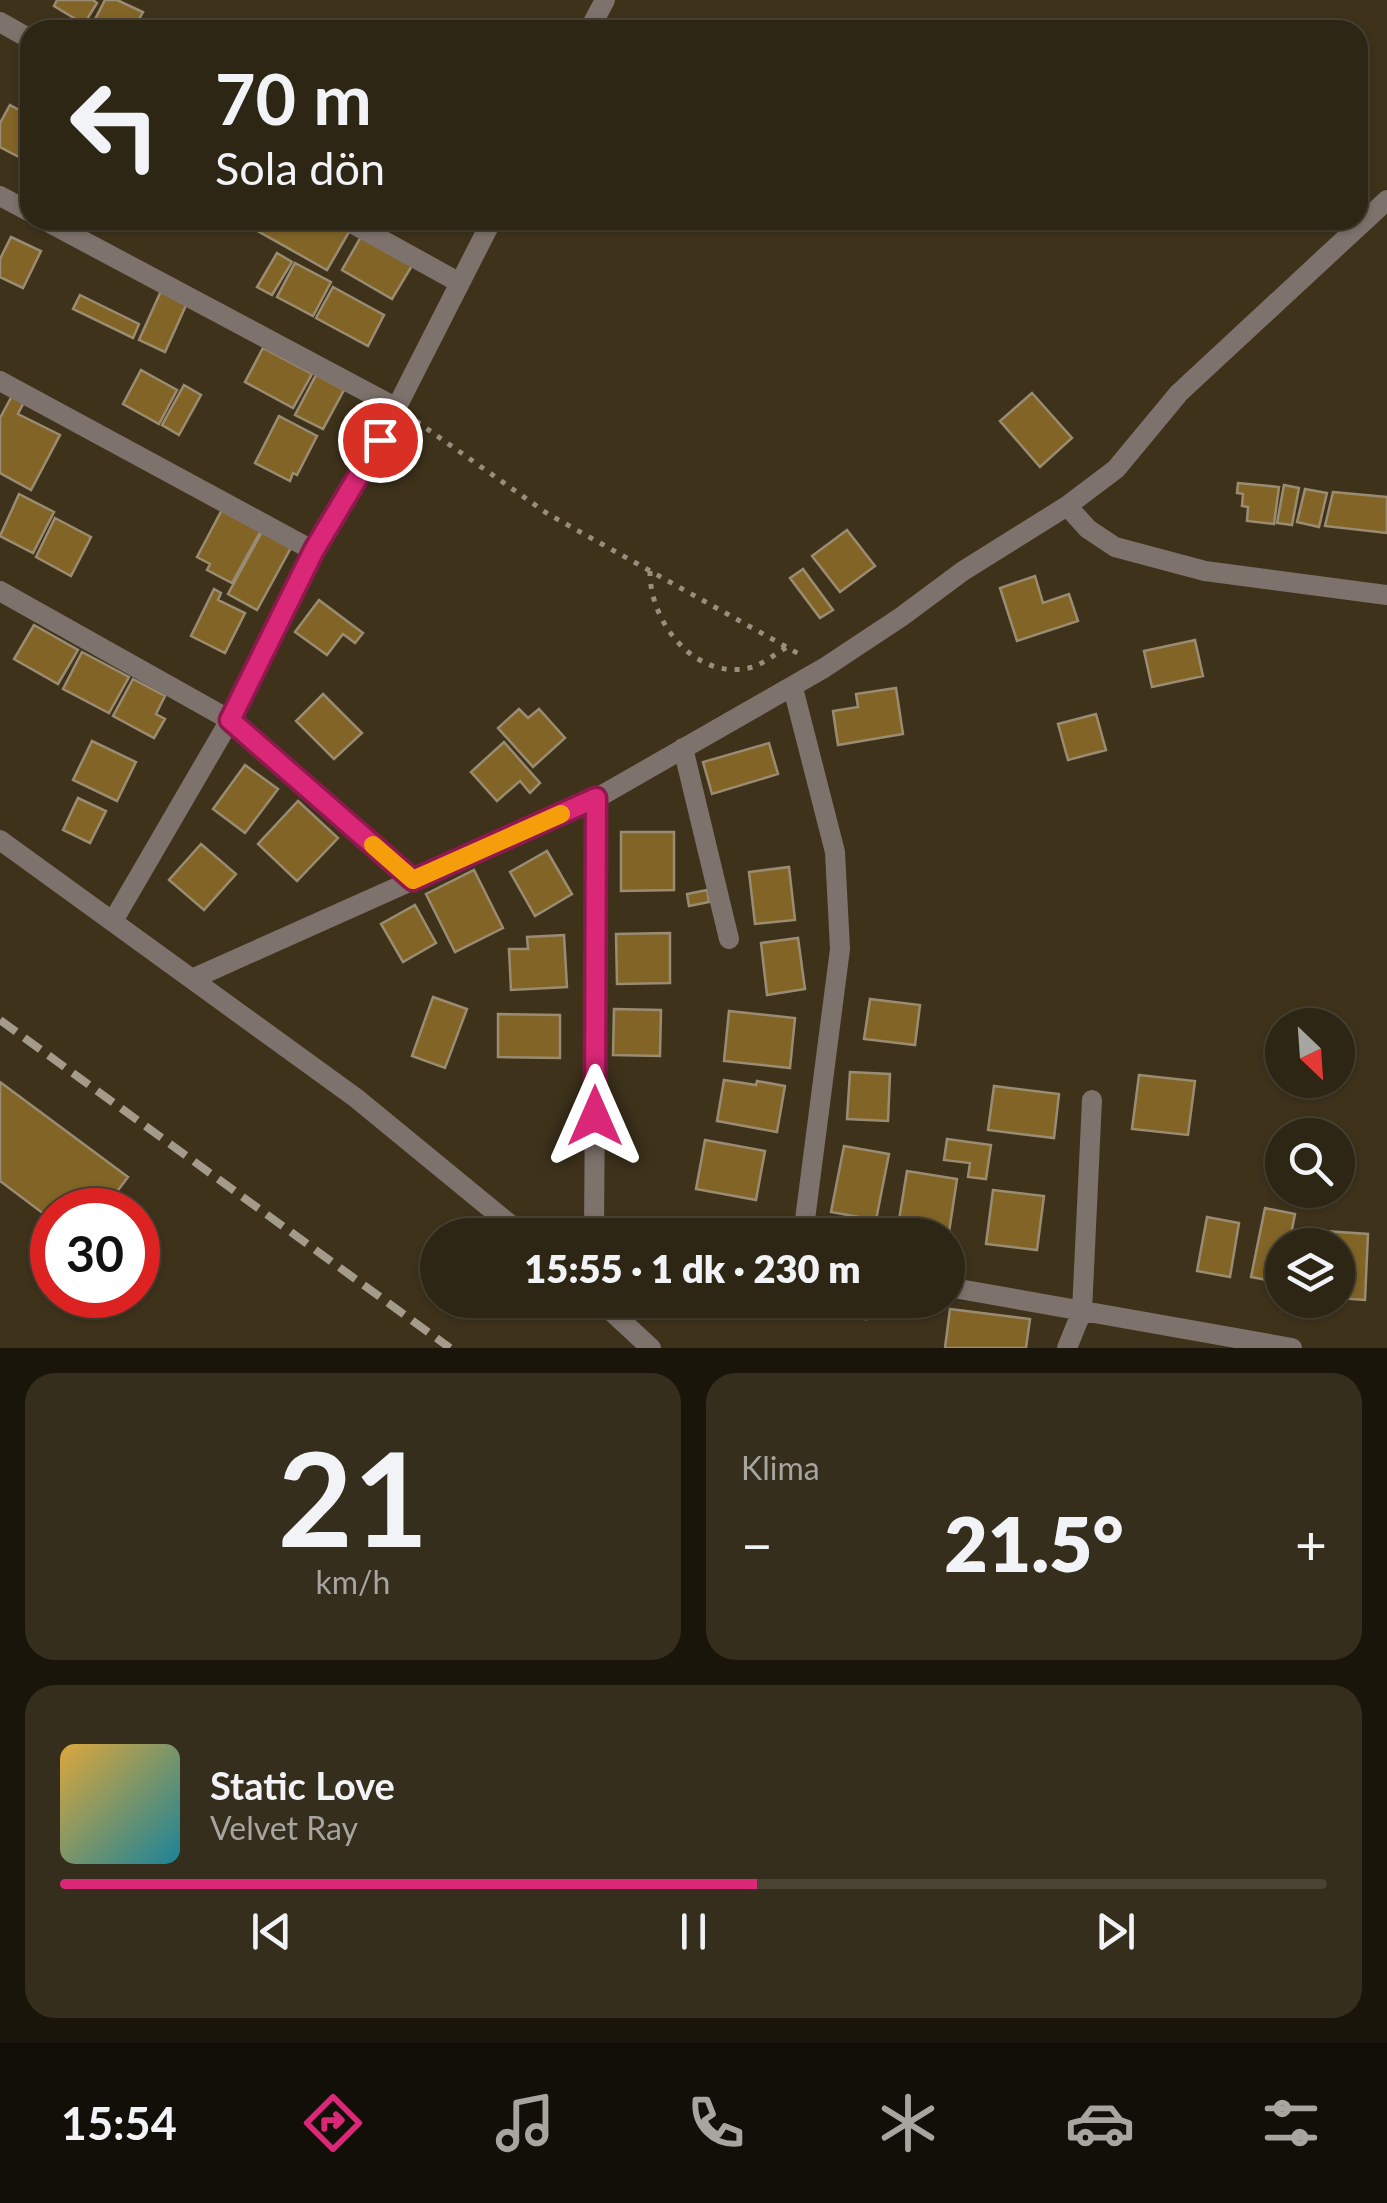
<!DOCTYPE html>
<html lang="tr">
<meta charset="utf-8">
<style>
:root{--surface:#2e2614;--page:#362e1d;--text:#f1f3f6;--muted:#a7a5a0;--line:#494334;--accent:#db2777}
body{margin:0;font-family:Lato,sans-serif;background:var(--page);color:var(--text);height:100vh;display:flex;flex-direction:column;font-size:38px;white-space:nowrap}
*{box-sizing:border-box;margin:0}
p{font-size:32px;color:var(--muted)}
.icon{flex:none;width:55px;height:55px;fill:none;stroke:currentColor;stroke-width:2;stroke-linecap:round;stroke-linejoin:round}
.map{position:relative;height:1348px;overflow:hidden}
.details{display:flex;flex-direction:column;gap:25px;padding:25px;background:#19150b;flex:1}
.details>*{flex:none}
.guide{position:absolute;left:20px;top:20px;width:1348px;height:210px;border-radius:30px;box-shadow:0 2px 8px #0004,0 0 0 2px var(--line);background:#2e2614;color:var(--text);overflow:hidden}
.needle{width:65px;rotate:155deg}
.tools{position:absolute;left:1265px;top:1008px;display:grid;gap:20px}
.tools a{display:grid;place-items:center;width:90px;height:90px;border-radius:50%;background:var(--surface);box-shadow:0 2px 8px #0004,0 0 0 2px var(--line);font-size:50px}
.speed{position:absolute;left:30px;top:1188px;display:flex;gap:20px;font-size:50px;font-weight:700;text-align:center}
.speed>*{display:grid;place-content:center;width:130px;height:130px;border-radius:50%;background:var(--surface);box-shadow:0 2px 8px #0004,0 0 0 2px var(--line);line-height:1}
.speed .limit{border:15px solid #d22;background:#fff;color:#111}
.pin{position:absolute;display:grid;place-items:center;width:85px;height:85px;color:#fff;margin:-42px;border:5px solid #fff;border-radius:50%;box-shadow:0 2px 10px #0007}
.me{position:absolute;width:110px;margin:-55px;rotate:0deg;stroke-linejoin:round;filter:drop-shadow(0 0 8px #0008)}
.turn{display:flex;align-items:center;gap:35px;height:210px;padding:0 30px;font-size:45px}
.turn .icon{width:130px;height:130px;stroke-width:2.5}
.turn b{display:block;font-size:70px;line-height:85px}
.big{font-size:75px;font-weight:800;line-height:1.1}
.details .card{flex:1;display:flex;flex-direction:column;justify-content:center;gap:15px;min-width:0;padding:0 35px;border-radius:30px;background:var(--page)}
.details .dial{align-items:center;gap:0}
.dial b{font-size:130px;line-height:1}
.song{display:flex;align-items:center;gap:30px}
.cover{width:120px;height:120px;border-radius:15px;background:linear-gradient(135deg,hsl(40 70% 55%),hsl(190 70% 35%))}
.played{height:10px;border-radius:5px;background:linear-gradient(90deg,var(--accent) 55%,var(--line) 55%)}
.keys{display:flex;justify-content:space-around;direction:ltr}
.heat{display:flex;justify-content:space-between;align-items:center;font-size:55px;direction:ltr}
.details .tiles{flex:1;display:grid;gap:25px;grid-template-columns:1fr 1fr}
.card:last-child{grid-column:span 2}
.trip{position:absolute;left:420px;top:1218px;width:545px;height:100px;border-radius:50px;background:var(--surface);box-shadow:0 2px 8px #0004,0 0 0 2px var(--line);font-weight:800;line-height:100px;text-align:center}
.dock{display:flex;height:160px;justify-content:space-around;align-items:center;background:#120f08;color:var(--muted)}
.dock .icon{width:70px;height:70px}
.dock .on{color:var(--accent)}
.dock b{font-size:45px;color:var(--text)}
.map>svg:first-child{display:block}
.building{fill:#826426;stroke:#9a8c72;stroke-width:2.5}
.lines{fill:none;stroke-linecap:round;stroke-linejoin:round}
.path{stroke:#988e7c;stroke-width:5;stroke-dasharray:5 8;stroke-linecap:butt}
.street{stroke:#7e726c;stroke-width:20}
.rail{stroke:#a59b8a;stroke-width:8;stroke-dasharray:20 10;stroke-linecap:butt}
.route-casing{stroke:#8e194d;stroke-width:25}
.route{stroke:#db2777;stroke-width:18}
.slow{stroke:#f59e0b;stroke-width:18}
</style>
<div class="map">
<svg width="1387" height="1348" viewBox="0 0 1387 1348">
<rect width="100%" height="100%" fill="#3e321b"/>
<path class="building" d="M57,0h36l4,3 -13,21 -30,-18z
M105,0h12l26,12 -10,18h-35l-7,-3z
M10,105l20,11v26l-9,16 -21,-11v-24z
M238,220h89l22,12 -22,38z
M362,235l51,29 -21,35 -50,-29z
M11,237l30,14 -18,37 -23,-11v-18z
M277,253l15,9 -20,33 -15,-8z
M295,263l36,19 -18,34 -36,-19z
M333,287l51,28 -16,31 -52,-28z
M161,291l26,12 -22,49 -26,-12z
M80,295l59,29 -6,14 -60,-29z
M263,348l49,26 -19,34 -48,-26z
M141,370l36,20 -18,34 -36,-20z
M316,375l28,15 -21,39 -28,-14z
M184,385l17,10 -22,40 -17,-10z
M1032,393l40,45 -32,29 -40,-46z
M13,394l12,6 -7,14 42,21 -29,55 -31,-17v-55z
M279,416l38,20 -20,39 -4,-2 -3,8 -35,-18z
M1238,483l41,4 -5,37 -27,-3 1,-14 -6,-1 1,-12 -6,-1z
M1284,485l15,3 -7,37 -15,-2z
M1305,489l22,4 -8,34 -22,-5z
M1333,492l54,5v36l-62,-7z
M19,494l35,18 -21,41 -33,-17z
M225,504l39,21 -32,58 -25,-13 3,-6 -13,-7z
M55,518l36,19 -20,39 -35,-19z
M264,528l29,16 -36,66 -29,-16z
M847,530l28,36 -35,26 -28,-36z
M803,569l30,41 -13,8 -30,-40z
M1035,576l8,27 26,-9 9,27 -61,20 -17,-53z
M214,589l7,4 -3,7 27,13 -20,40 -34,-17z
M319,600l44,33 -8,10 -12,-9 -16,21 -32,-23z
M34,625l44,25 -20,34 -44,-25z
M1195,640l8,36 -51,11 -8,-36z
M82,652l47,25 -20,36 -46,-24z
M133,679l32,17 -9,18 9,5 -11,19 -41,-22z
M896,688l7,46 -65,11 -5,-34 25,-4 -2,-13z
M323,694l39,39 -28,26 -38,-38z
M519,709l9,9 11,-9 26,29 -32,29 -35,-39z
M1096,714l10,36 -38,10 -10,-36z
M92,741l44,21 -19,39 -44,-21z
M504,742l36,41 -10,10 -10,-12 -23,20 -26,-29z
M769,743l9,31 -66,20 -9,-32z
M245,765l33,24 -33,44 -32,-24z
M78,798l28,13 -16,32 -27,-13z
M298,801l40,37 -41,43 -39,-37z
M621,832h53v58l-53,1z
M201,844l35,30 -32,36 -35,-30z
M547,851l25,43 -37,22 -25,-44z
M789,867l6,53 -40,4 -6,-52z
M474,870l29,58 -48,24 -29,-58z
M707,890l2,12 -20,4 -2,-12z
M415,905l21,38 -33,19 -22,-38z
M670,933v50l-53,1 -1,-50z
M564,935l3,52 -56,3 -2,-41h19l-1,-12z
M798,938l7,51 -38,6 -6,-52z
M433,997l34,12 -22,59 -33,-12z
M870,999l50,6 -5,40 -51,-6z
M614,1009l47,1 -1,46 -47,-1z
M729,1011l66,7 -5,50 -66,-7z
M498,1014l62,1v43l-62,-1z
M850,1072l40,2 -2,47 -41,-2z
M1139,1075l56,6 -7,54 -56,-6z
M724,1080l32,5 1,-4 28,5 -8,46 -60,-11z
M0,1082l128,95 -25,33h-51v10l-52,-39z
M994,1086l65,8 -5,44 -66,-8z
M947,1139l44,6 -5,34 -18,-2 2,-14 -26,-3z
M705,1140l60,11 -9,49 -60,-11z
M844,1146l45,8 -13,66 -45,-8z
M907,1171l50,8 -9,60v-4l-51,-3z
M993,1190l51,6 -7,54 -51,-6z
M1265,1208l30,6 -6,31h-7v38l-31,-6z
M1207,1217l32,6 -9,54 -33,-6z
M1325,1231l43,3 -3,66 -27,-2v-53h-13z
M842,1300h27l-3,19 -27,-4z
M950,1309l80,10 -4,29h-81z"/>
<g class="lines">
<path class="path" d="M416,421l132,93 251,140
M650,571c-1,51 46,112 103,96 11,-4 24,-14 34,-20"/>
<path class="street" d="M0,22l30,17
M589,30l16,-30
M0,196l30,16
M44,220l353,188
M346,220l114,63
M0,381l314,170
M1067,506l21,23 27,18 90,24 182,24
M0,591l230,129 183,160
M793,688l42,164 5,97 -37,286
M683,748l46,191
M0,840l356,258 167,137
M113,921l117,-201 84,-169 66,-111 112,-220
M192,979l405,-181 227,-130 77,-51 62,-46 104,-65 49,-37 63,-76 208,-193
M594,1235l3,-437
M948,1287l344,61
M599,1300l52,48
M1067,1348l15,-37 10,-211"/>
<path class="rail" d="M0,1020l450,328"/>
</g>
<g class="lines">
<g class="route-casing">
<path id="route" d="M380,440l-66,110 -84,170 183,160 183,-82 -1,318"/>
</g>
<use href="#route" class="route"/>
<path class="slow" d="M373,845l40,35 148,-66"/>
</g>
</svg>
<div class="tools">
<a><svg class="needle" viewBox="-14 -14 28 28"><path d="M0-13l5 13h-10z" fill="#e53935"/><path d="M0 13l5-13h-10z" fill="#a7a5a0"/></svg></a>
<a><svg class="icon" aria-label="search" viewBox="0 0 24 24"><circle cx="10" cy="10" r="6"/><path d="M15 15l6 6"/></svg></a>
<a><svg class="icon" aria-label="layers" viewBox="0 0 24 24"><path d="M12 4l9 5-9 5-9-5zM3 14l9 5 9-5"/></svg></a>
</div>
<div class="speed"><div class="limit">30</div></div>
<div class="pin" style="left:380px;top:440px;background:#d93025"><svg class="icon" aria-label="arrive" viewBox="0 0 24 24"><path d="M6 21V4h12l-3 4 3 4H6"/></svg></div>
<svg class="me" style="left:595px;top:1116px" viewBox="-20 -20 40 40"><path d="M0-17L14 15 0 8-14 15z" fill="#db2777" stroke="#fff" stroke-width="4"/></svg>
<div class="trip">15:55 · 1 dk · 230 m</div>
<div class="guide">
<div class="turn"><svg class="icon" aria-label="left" viewBox="0 0 24 24"><path d="M17 20v-9H6M10 6l-5 5 5 5"/></svg><div><b>70 m</b>Sola dön</div></div>
</div>
</div>
<section class="details">
<div class="tiles">
<div class="card dial"><b>21</b><p>km/h</p></div>
<div class="card"><p>Klima</p>
<div class="heat"><a>−</a><b class="big">21.5°</b><a>+</a></div>
</div>
<div class="card">
<div class="song"><i class="cover"></i><div><b>Static Love</b><p>Velvet Ray</p></div></div>
<div class="played"></div>
<div class="keys"><svg class="icon" aria-label="previous" viewBox="0 0 24 24"><path d="M18 5L8 12l10 7zM5 5v14"/></svg><svg class="icon" aria-label="pause" viewBox="0 0 24 24"><path d="M8 5v14M16 5v14"/></svg><svg class="icon" aria-label="next" viewBox="0 0 24 24"><path d="M6 5l10 7-10 7zM19 5v14"/></svg></div>
</div>
</div>
</section>
<nav class="dock">
<b>15:54</b>
<svg class="icon on" aria-label="directions" viewBox="0 0 24 24"><path d="M12 3l9 9-9 9-9-9zM9 14v-3h6M13 9l2 2-2 2"/></svg>
<svg class="icon" aria-label="music" viewBox="0 0 24 24"><path d="M9 18V5l10-2v13"/><circle cx="6" cy="18" r="3"/><circle cx="16" cy="16" r="3"/></svg>
<svg class="icon" aria-label="phone" viewBox="0 0 24 24"><path d="M5 4h4l2 5-3 2q2 4 5 5l2-3 5 2v4C11 20 4 13 5 4z"/></svg>
<svg class="icon" aria-label="climate" viewBox="0 0 24 24"><path d="M12 3v18M4 7l16 10M4 17L20 7"/></svg>
<svg class="icon" aria-label="car" viewBox="0 0 24 24"><path d="M5 17H2v-5l4-1 3-4h7l3 4 3 1v5h-3M9 17h6M6 11h13"/><circle cx="7" cy="17" r="2"/><circle cx="17" cy="17" r="2"/></svg>
<svg class="icon" aria-label="filters" viewBox="0 0 24 24"><path d="M4 7h16M4 17h16"/><circle cx="9" cy="7" r="2"/><circle cx="15" cy="17" r="2"/></svg>
</nav>
